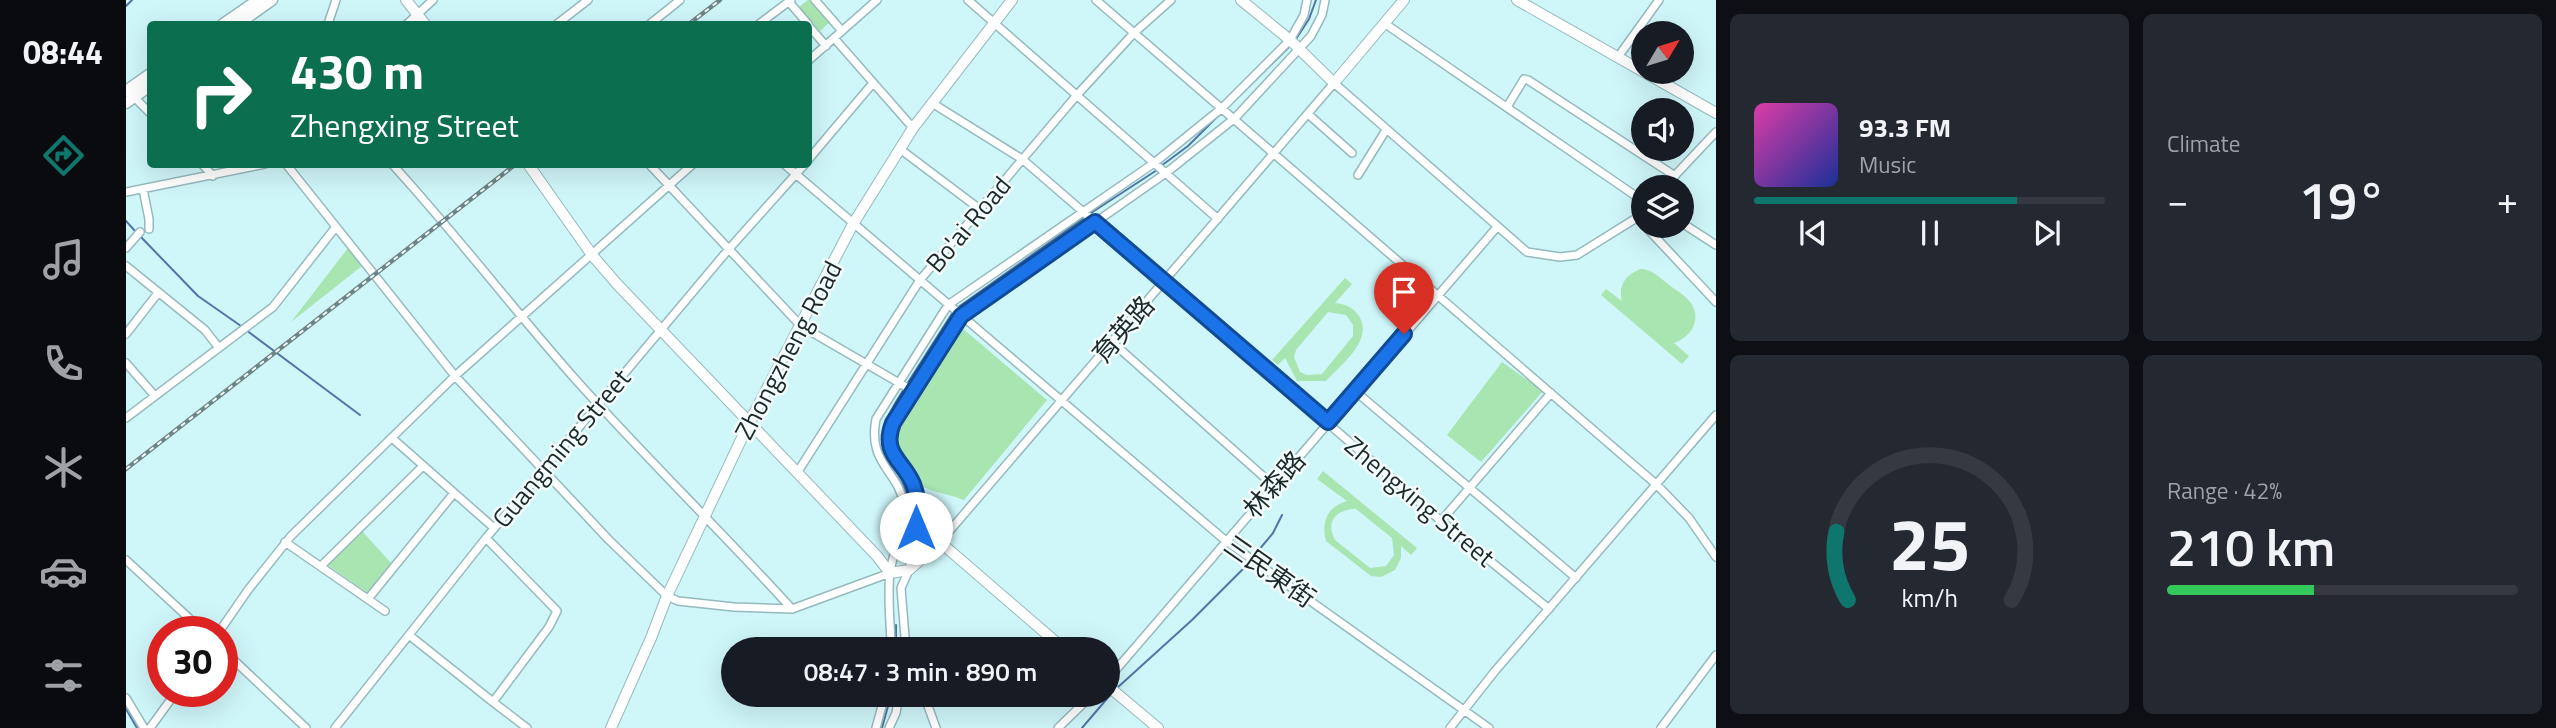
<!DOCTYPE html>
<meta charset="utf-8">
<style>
:root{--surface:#171b24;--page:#242831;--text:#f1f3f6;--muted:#9ea1a6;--line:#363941;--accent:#0f766e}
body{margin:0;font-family:"Titillium Web","Noto Sans TC",sans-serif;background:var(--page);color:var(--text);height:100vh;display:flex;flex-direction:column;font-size:26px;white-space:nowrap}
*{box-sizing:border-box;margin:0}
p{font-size:23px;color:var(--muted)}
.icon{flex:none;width:38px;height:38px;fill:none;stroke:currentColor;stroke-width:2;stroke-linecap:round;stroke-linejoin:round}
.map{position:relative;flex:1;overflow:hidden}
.details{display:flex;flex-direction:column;gap:14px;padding:14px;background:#0d0f14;width:840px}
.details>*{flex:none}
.hud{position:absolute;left:21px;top:21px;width:665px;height:147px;border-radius:7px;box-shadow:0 7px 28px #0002;background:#0b6e4f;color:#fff;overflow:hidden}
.needle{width:46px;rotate:52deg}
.tools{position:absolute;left:1505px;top:21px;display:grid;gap:14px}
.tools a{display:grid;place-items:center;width:63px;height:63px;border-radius:50%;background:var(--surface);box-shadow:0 7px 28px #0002;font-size:35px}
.speed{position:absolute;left:21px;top:616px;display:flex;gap:14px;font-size:35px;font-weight:700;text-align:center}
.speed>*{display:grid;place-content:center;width:91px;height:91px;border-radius:50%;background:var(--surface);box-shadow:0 7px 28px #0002;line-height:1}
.speed .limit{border:10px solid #d22;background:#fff;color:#111}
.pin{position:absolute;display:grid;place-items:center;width:60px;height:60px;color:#fff;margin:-72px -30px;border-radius:50% 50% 50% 0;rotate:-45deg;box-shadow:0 0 7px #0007}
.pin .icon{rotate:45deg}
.me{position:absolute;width:77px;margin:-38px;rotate:0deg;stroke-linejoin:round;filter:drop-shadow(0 0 5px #0008)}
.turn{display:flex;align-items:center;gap:24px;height:147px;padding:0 28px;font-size:32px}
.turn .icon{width:91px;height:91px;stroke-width:2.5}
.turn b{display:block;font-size:49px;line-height:60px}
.big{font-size:52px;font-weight:600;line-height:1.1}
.details .widget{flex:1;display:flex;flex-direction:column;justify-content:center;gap:10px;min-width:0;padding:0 24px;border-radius:10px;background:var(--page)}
.details .dial{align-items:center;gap:0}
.dial svg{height:182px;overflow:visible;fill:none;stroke:var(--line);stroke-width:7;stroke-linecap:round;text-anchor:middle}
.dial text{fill:var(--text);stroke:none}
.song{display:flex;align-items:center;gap:21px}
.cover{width:84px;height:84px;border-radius:10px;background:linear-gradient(135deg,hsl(320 70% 55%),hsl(230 70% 35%))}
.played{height:7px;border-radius:4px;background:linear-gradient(90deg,var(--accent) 75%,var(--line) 75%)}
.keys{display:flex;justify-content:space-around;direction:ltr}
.heat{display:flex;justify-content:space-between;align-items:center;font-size:38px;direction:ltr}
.charge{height:10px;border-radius:5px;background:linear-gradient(90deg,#34c759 42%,var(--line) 0)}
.details .tiles{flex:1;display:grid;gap:14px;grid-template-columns:repeat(2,1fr)}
.trip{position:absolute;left:595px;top:637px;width:399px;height:70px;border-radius:35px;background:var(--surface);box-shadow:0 7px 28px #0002;font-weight:600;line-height:70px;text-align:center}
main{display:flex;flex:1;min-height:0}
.menu{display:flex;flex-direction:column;width:126px;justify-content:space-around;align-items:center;background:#090b0e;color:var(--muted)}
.menu .icon{width:49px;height:49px}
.menu .selected{color:var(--accent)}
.menu b{font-size:32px;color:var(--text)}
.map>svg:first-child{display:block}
.green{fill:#a9e5b1;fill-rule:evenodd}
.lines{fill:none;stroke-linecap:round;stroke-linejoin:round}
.stream{stroke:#4f76a7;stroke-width:2}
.street-casing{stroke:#95babd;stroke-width:10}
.secondary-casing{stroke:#95babd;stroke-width:12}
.primary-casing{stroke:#95babd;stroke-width:13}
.street{stroke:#fff;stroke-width:7}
.secondary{stroke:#fff;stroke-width:10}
.primary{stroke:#fff;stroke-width:10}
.rail-casing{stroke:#6c8587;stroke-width:4.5}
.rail{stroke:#f4fcfd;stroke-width:2;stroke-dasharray:5;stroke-linecap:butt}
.route-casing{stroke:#114b97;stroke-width:18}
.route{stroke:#1a73e8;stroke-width:12}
.labels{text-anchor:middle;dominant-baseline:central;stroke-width:5;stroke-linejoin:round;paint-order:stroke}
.street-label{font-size:26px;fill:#1a292a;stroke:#f4fcfd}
</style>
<main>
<nav class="menu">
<b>08:44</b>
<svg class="icon selected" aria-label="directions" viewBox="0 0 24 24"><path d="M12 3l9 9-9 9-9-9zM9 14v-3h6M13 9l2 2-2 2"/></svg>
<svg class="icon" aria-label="music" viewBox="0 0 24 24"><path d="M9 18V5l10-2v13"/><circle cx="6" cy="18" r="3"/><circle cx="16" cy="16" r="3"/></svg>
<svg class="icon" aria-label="phone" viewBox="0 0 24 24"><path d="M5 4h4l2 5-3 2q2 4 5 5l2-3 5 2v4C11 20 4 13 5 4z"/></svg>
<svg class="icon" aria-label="climate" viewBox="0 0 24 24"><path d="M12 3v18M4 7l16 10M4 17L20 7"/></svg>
<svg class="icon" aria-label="car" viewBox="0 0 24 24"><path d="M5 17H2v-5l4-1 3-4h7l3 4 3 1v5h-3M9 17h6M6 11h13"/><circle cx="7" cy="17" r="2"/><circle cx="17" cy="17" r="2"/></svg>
<svg class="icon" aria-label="filters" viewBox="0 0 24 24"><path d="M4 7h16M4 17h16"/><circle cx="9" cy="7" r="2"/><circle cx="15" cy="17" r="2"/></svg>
</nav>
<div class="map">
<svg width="1590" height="728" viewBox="0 0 1590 728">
<rect width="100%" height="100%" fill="#cff6f9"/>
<path class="green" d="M682,0h3l19,22 -10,9 -21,-24z
M222,248l14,18 -71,56z
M1514,269c12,0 19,8 29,16 7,5 17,11 22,18 11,17 0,34 -17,40l15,13 -7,8 -81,-69 5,-6 16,12c-4,-16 3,-25 18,-32z
M1219,278l7,6 -17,19c10,1 18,4 24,13 15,24 -18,49 -33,65h-29l-12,-23 -7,7 -6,-5zM1202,312l18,3 7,10v11l-31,38 -15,1 -7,-3 -6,-15 2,-7z
M836,328l85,72 -83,100c-14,-6 -31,-7 -44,-15 -14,-9 -27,-38 -21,-55z
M1376,362l41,29 -62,71 -34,-27z
M1197,471l94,77 -6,7 -10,-9v12l-6,12 -14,7 -10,-1 -45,-35c-5,-19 1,-34 21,-40l-30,-22zM1230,509l36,29 2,17 -8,11 -16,2 -35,-28c-10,-19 2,-31 21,-31z
M235,530l31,34 -22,27 -4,1 -38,-27z"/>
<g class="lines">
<path class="stream" d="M0,6l6,-6
M1170,39l13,-20 7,-19
M1113,96l51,-50
M1035,166l27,-20 34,-34
M965,213l66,-43
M0,221l9,10
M13,235l59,61 43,30
M831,308l127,-90
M120,330l114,85
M781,384l46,-72
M778,550c2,-17 8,-37 4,-54 -3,-11 -12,-18 -17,-28 -17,-31 -4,-53 13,-79
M1127,557l20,-24 9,-18
M770,649v-24
M991,688l75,-68 58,-58
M0,709l11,19
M756,728l9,-33
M956,728l29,-34"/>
<g class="street-casing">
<path id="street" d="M689,0l27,31
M842,0l250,219
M970,0l561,485 32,33 27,39
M663,2l19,22
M1258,23l259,178
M202,24l8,-24
M281,24l26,-24
M431,24l31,-24
M524,24l30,-24
M633,24l32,-24
M682,25l18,21
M708,38l79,90
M1492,57l41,-57
M682,61l69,-61
M7,96l17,17
M806,103l90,56 419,362 108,88
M1381,107l17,-28 4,1 147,96
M1182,114l44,39
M774,149l81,61
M682,160l65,-77
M76,164l11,12
M160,164l169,212 154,164 58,56 11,5 56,6 58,2 98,-36
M266,164c64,70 121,145 184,216 70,78 145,151 216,229
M523,164l152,162 112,65
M658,164l442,377 263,187
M1232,175l28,-45
M1538,187l52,-55
M17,189l6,30v10
M0,192l139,-28
M1556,223l34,22
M1519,226l71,76
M0,248l14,-16
M0,266l79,64 14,18
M0,334l32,-41
M986,342l161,143
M0,363l29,33
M1229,391l221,187
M0,418l147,-111 62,-79
M266,438l102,90
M671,473l123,-193 157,-185 57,-62 37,-33
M1315,521l110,-128
M159,542l100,69
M814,542l394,-459 193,169 33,5 17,-2 61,-38 5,-7
M0,560l78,72
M195,566l102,-100
M242,599l86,-106
M93,632l29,-42 43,-54 164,-160 238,-212
M283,635l84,67
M96,649l84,79
M765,649c0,-24 -4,-51 -1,-76 2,-22 17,-45 14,-68 -5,-34 -37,-41 -28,-86l72,-114 206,-142 68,-55 68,-68 14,-25 3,-15
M780,649l-5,-61 8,-18 10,-56 -7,-33 -20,-26 -3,-22 72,-117 205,-143 69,-55 76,-82 11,-21 3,-15
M982,679l389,-452
M798,695l12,33
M0,698l18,30
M24,728l27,-37
M209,728l151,-190
M401,728l-34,-26 56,-75 8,-16 -71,-73 242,-288 77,-86
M750,728l9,-33
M763,728l7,-15 3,-18
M932,728l34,-33
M1324,728l45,-57 221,-256
M1535,728l55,-73"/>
</g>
<g class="secondary-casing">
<path id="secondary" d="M280,0l19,24
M1115,0l49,40 44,43 70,-83
M1391,0l199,113
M402,164l64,91 25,29 260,272 13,17 19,-3 31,-28 124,107
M982,686l50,42
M485,728l40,-90 16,-42 82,-173 104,-199 60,-96 99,-128"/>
</g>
<g class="primary-casing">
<path id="primary" d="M97,24l35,-24
M112,24l34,-24
M0,91l24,-17
M0,103l24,-17"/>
</g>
<use href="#street" class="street"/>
<use href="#secondary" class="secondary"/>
<use href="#primary" class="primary"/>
<g class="rail-casing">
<path id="rail" d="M563,24l31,-24
M0,469l390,-305"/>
</g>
<use href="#rail" class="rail"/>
</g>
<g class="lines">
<g class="route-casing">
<path id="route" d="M790,528c3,-15 3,-29 -3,-44 -10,-24 -32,-30 -20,-61l68,-107 134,-94 233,200 76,-88"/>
</g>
<use href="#route" class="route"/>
</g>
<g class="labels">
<g class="street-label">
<text transform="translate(842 224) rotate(-50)">Bo'ai Road</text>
<text transform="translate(997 329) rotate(-49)">育英路</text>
<text transform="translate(662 350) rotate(-62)">Zhongzheng Road</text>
<text transform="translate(435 448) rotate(-50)">Guangming Street</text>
<text transform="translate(1148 484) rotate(-49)">林森路</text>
<text transform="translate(1294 501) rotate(40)">Zhengxing Street</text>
<text transform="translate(1144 571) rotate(35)">三民東街</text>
</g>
</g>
</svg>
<div class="tools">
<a><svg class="needle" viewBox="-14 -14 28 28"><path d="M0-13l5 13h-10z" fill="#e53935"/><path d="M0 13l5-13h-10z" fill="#9ea1a6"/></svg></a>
<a><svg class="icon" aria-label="sound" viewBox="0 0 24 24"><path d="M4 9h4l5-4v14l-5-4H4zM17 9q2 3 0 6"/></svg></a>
<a><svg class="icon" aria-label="layers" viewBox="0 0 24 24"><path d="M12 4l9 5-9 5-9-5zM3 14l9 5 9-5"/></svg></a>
</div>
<div class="speed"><div class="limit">30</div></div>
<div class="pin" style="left:1278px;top:334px;background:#d93025"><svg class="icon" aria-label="arrive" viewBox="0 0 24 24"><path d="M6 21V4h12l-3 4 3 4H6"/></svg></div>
<svg class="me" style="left:790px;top:528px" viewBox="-20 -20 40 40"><circle r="19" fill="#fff"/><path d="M0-13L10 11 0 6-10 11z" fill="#1a73e8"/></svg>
<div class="trip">08:47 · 3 min · 890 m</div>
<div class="hud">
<div class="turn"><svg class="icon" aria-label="right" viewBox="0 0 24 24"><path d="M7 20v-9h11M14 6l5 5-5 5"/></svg><div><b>430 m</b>Zhengxing Street</div></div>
</div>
</div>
<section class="details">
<div class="tiles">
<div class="widget">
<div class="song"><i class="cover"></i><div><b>93.3 FM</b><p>Music</p></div></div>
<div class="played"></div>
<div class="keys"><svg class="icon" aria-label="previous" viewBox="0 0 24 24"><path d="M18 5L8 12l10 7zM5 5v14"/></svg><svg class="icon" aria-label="pause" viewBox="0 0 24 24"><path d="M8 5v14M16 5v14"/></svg><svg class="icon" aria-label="next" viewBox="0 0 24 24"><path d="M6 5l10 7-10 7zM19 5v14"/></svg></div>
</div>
<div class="widget"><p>Climate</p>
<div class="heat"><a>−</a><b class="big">19°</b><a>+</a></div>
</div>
<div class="widget dial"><svg viewBox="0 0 100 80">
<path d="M14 69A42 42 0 1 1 86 69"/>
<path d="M14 69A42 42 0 0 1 9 39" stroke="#0f766e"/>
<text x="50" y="56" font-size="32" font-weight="700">25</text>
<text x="50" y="72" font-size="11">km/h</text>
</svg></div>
<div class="widget"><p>Range · 42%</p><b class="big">210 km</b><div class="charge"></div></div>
</div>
</section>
</main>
